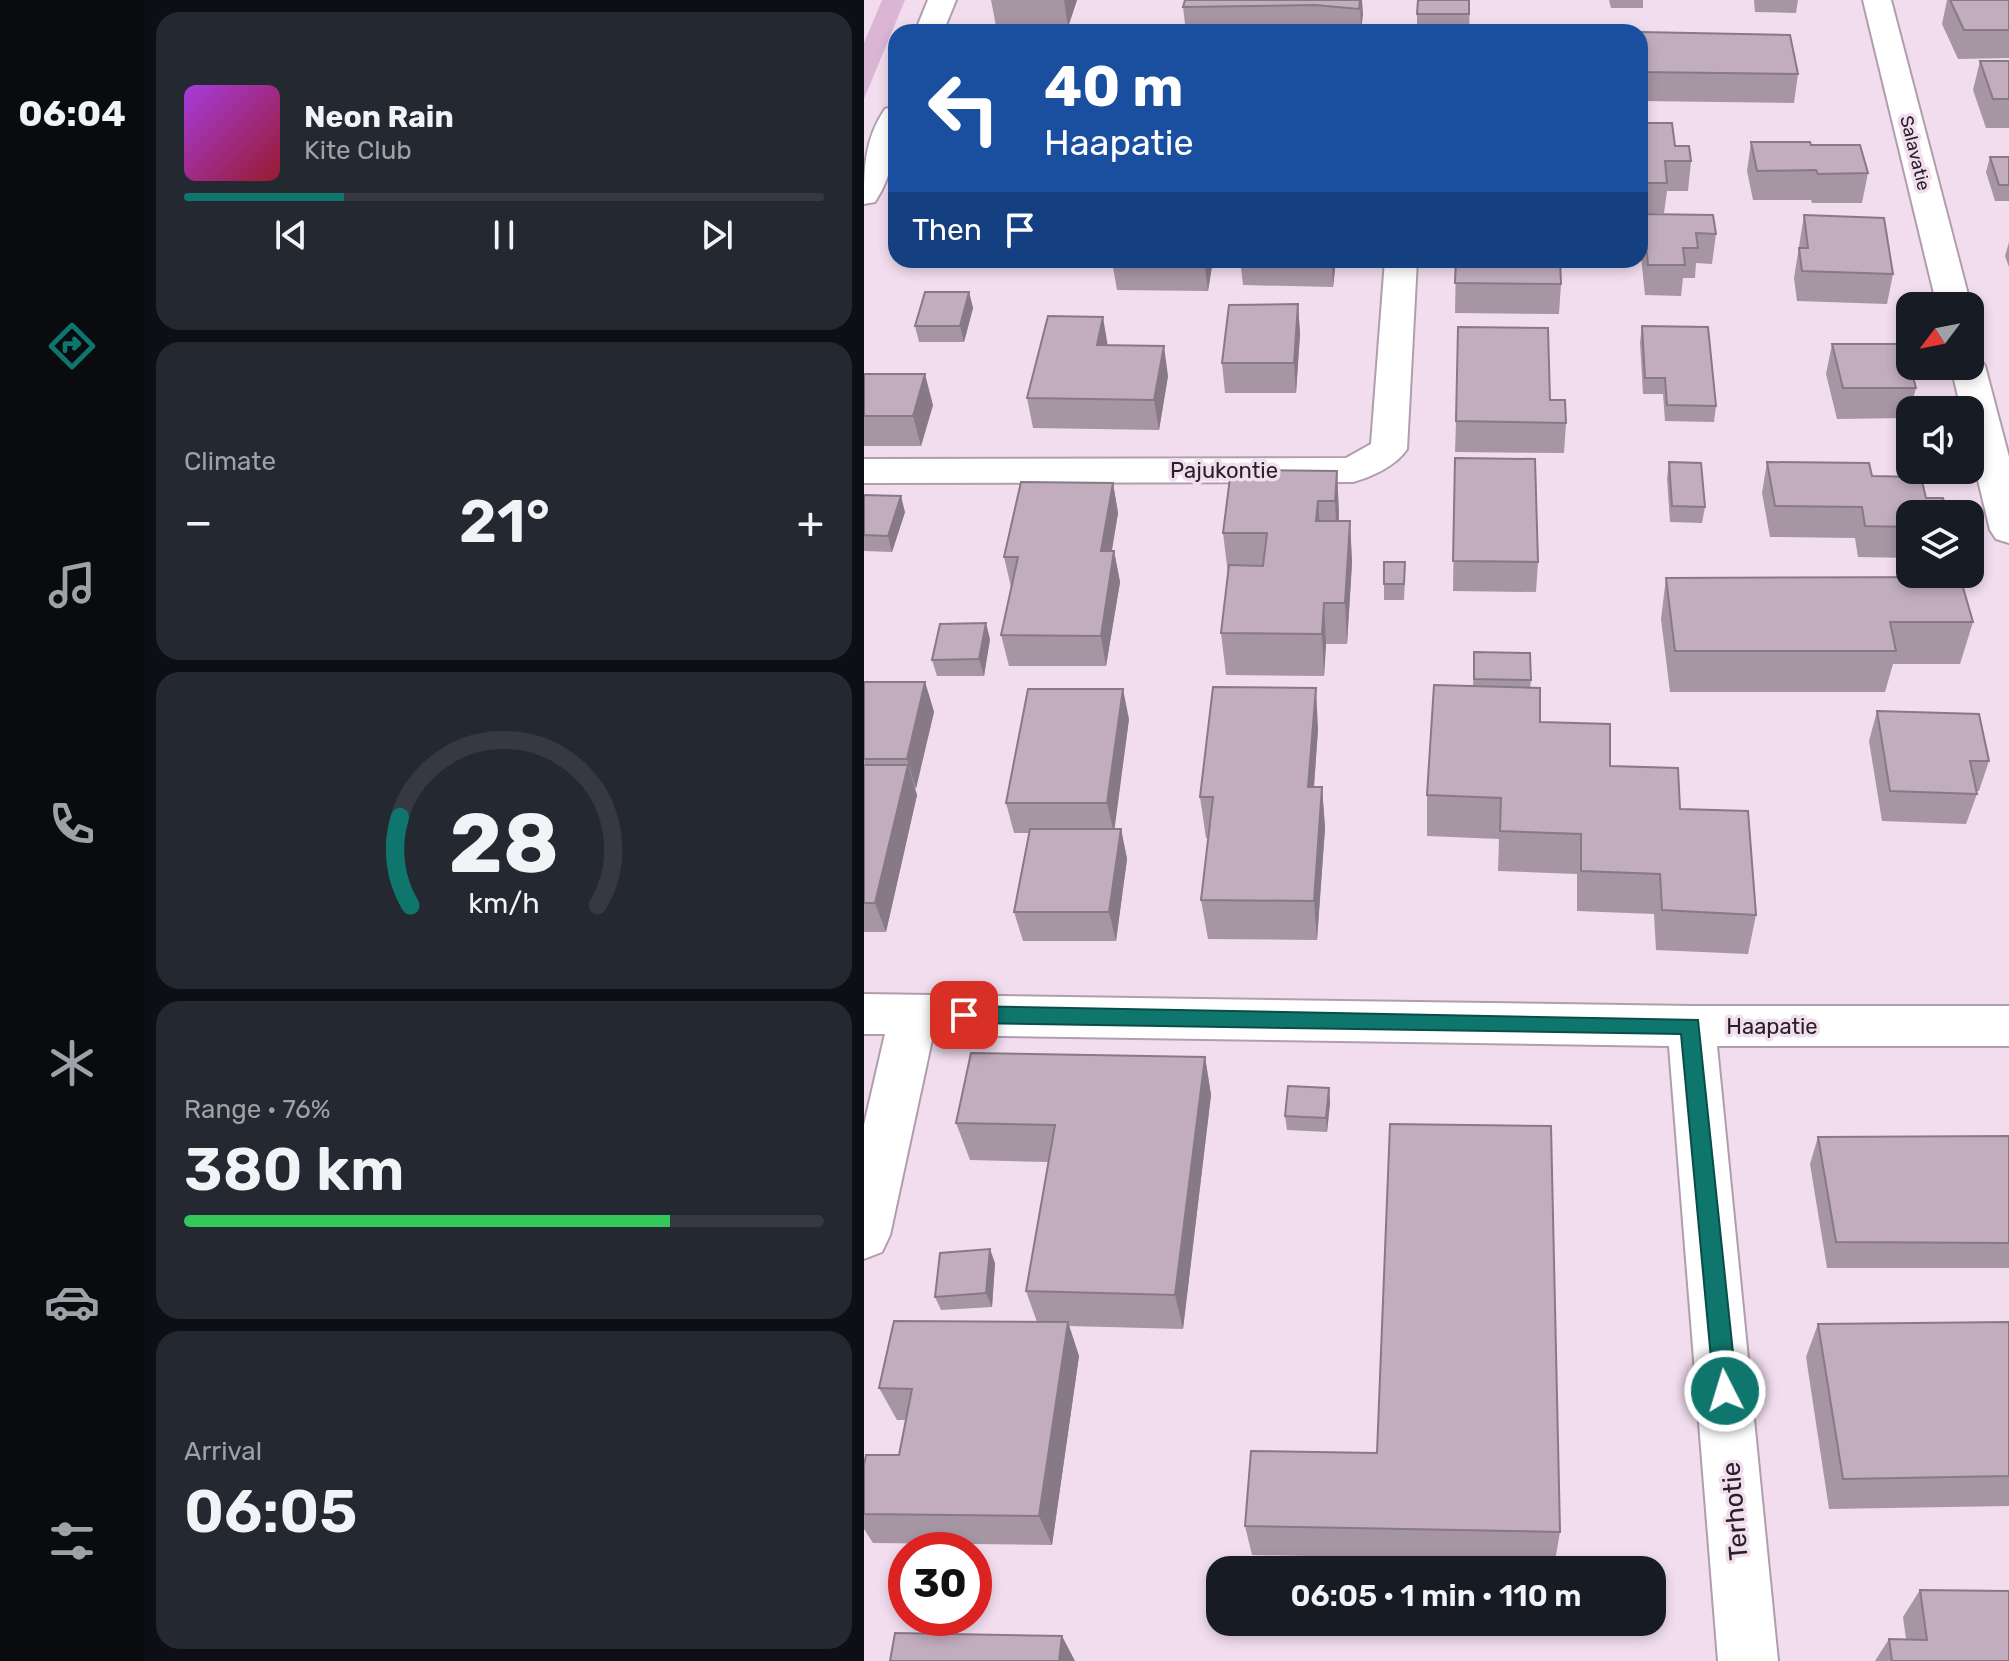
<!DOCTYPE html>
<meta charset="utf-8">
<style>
:root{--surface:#171b24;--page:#242831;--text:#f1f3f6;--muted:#9ea1a6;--line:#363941;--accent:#0f766e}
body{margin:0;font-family:Rubik,sans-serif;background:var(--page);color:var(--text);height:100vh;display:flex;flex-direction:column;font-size:30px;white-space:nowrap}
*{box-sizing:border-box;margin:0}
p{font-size:26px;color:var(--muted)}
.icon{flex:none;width:44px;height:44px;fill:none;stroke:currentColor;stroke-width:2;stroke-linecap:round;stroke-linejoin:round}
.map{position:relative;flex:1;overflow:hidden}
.drawer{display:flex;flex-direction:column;gap:12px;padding:12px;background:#0d0f14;width:720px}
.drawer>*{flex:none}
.banner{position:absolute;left:24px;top:24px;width:760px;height:244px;border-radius:24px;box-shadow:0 4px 12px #0003;background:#1a4fa0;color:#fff;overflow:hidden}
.needle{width:52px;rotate:238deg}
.fabs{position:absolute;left:1032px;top:292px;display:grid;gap:16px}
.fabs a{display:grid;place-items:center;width:88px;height:88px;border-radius:16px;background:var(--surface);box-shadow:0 4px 12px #0003;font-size:40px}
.speed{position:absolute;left:24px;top:1532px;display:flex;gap:16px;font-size:40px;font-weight:700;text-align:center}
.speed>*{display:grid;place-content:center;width:104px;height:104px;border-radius:50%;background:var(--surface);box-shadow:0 4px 12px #0003;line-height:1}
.speed .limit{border:12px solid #d22;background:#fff;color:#111}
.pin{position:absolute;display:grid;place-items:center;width:68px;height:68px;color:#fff;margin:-34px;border-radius:16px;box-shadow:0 4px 12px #0006}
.me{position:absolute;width:88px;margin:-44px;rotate:355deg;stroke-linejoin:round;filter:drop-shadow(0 0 6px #0008)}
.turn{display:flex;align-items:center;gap:28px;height:168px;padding:0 24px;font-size:36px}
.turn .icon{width:104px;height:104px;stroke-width:2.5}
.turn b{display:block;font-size:56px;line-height:68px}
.then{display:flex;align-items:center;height:76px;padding:0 24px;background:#0003;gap:16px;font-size:30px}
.big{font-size:60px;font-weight:600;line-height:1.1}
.drawer .card{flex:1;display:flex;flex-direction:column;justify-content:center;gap:12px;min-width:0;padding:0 28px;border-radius:24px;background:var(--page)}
.drawer .dial{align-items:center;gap:0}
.dial svg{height:208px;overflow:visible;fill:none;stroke:var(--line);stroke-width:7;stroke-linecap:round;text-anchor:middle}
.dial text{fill:var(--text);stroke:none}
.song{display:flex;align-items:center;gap:24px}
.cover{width:96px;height:96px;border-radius:12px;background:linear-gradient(135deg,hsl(280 70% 55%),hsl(350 70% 35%))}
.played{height:8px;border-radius:4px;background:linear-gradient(90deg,var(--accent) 25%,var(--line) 25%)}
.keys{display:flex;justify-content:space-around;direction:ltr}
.heat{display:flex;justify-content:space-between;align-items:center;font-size:44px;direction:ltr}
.charge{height:12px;border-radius:6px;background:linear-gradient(90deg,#34c759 76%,var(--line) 0)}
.trip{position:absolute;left:342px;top:1556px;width:460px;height:80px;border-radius:24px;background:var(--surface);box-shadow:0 4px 12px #0003;font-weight:600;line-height:80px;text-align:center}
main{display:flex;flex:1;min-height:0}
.dock{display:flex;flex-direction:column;width:144px;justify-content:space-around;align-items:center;background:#090b0e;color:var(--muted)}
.dock .icon{width:56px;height:56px}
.dock .active{color:var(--accent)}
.dock b{font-size:36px;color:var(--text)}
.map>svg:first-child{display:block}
.green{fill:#dab5d4}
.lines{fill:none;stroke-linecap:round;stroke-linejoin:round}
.minor-casing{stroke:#b09dae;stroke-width:4}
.minor{fill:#fff;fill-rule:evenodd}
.wall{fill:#a695a3}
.shaded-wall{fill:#877985}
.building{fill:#c1adbe;stroke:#877985;stroke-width:2}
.route{fill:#0f766e;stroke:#0a4d48;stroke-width:2}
.labels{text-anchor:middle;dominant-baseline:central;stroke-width:7;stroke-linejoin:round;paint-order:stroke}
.far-street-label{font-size:18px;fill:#272026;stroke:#f1ddee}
.street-label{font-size:22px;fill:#272026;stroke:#f1ddee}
.near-street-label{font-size:26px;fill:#272026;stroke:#f1ddee}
</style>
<main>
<nav class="dock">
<b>06:04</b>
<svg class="icon active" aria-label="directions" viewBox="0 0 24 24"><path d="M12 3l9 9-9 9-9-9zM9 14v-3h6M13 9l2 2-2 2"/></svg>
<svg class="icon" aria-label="music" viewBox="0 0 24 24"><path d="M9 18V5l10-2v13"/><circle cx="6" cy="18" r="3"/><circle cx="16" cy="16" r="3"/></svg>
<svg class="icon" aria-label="phone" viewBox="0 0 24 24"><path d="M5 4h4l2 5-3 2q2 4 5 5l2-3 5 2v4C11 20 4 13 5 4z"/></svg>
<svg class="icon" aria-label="climate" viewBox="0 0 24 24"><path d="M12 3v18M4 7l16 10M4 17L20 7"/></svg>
<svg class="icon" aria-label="car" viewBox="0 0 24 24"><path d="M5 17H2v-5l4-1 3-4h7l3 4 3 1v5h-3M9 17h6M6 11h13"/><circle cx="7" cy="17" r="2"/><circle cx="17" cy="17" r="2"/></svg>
<svg class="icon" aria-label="filters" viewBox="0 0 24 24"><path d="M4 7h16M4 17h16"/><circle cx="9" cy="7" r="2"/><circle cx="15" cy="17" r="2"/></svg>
</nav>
<section class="drawer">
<div class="card">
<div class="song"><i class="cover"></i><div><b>Neon Rain</b><p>Kite Club</p></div></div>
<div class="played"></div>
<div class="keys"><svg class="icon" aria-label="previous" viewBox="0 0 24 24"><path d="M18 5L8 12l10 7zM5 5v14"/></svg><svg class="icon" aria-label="pause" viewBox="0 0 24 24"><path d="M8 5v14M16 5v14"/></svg><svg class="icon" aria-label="next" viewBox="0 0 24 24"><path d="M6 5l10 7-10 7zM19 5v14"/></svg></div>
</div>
<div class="card"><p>Climate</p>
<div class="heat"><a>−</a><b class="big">21°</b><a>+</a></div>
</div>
<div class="card dial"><svg viewBox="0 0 100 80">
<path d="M14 69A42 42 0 1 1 86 69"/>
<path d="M14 69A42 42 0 0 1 10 35" stroke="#0f766e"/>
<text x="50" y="56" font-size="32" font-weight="700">28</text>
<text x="50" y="72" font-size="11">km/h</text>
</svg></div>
<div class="card"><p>Range · 76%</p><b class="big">380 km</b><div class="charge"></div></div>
<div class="card"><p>Arrival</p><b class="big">06:05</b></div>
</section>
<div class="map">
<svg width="1145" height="1661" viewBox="0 0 1145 1661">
<rect width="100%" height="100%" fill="#f1ddee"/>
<path class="green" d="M18,0h23l-41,99v-56z"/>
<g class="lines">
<g class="minor-casing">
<path id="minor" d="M64,0h28l-13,32h-28z
M999,0h28l80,306 -1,1 -33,-1z
M32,106c0,34 -1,66 -21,96l-11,2c0,-35 0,-64 21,-95z
M521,260h32l-10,189c-10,16 -35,28 -54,33l-489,1v-24l482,-1 25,-14z
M1106,356l10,3 5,7 24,91v86l-13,-4 -6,-9 -20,-83v-37h-9l-10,-44h19z
M0,994l827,12h318v40h-292l61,615h-60l-49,-615 -736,-11 -43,200 -8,17 -18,7v-134l21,-91h-21z"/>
</g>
<use href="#minor" class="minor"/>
</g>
<path class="wall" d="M127,0h86l-9,27 -72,-1z
M498,0l-1,32h-175l-3,-25z
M606,0l-1,32h-52v-18z
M745,0h34v8h-32z
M890,0h44l-2,13 -41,-1z
M1083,0h62v58l-51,1 -16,-35z
M776,32l158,42 -4,29 -154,-2z
M1116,61h29v67h-23l-13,-38z
M776,123l35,23 16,15 -3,30h-21l-3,22h-24z
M887,142l60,3 57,28 -6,30h-50l-1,-3h-58l-6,-29z
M1126,157h19v44h-14l-9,-29z
M779,214l73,20 -4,30 -16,-1 -1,15h-12l-2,18 -36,-1 -5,-48z
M940,215l89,59 -6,30 -90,-3 -3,-23z
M1145,242v25l-4,-11z
M240,260h109l-5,31 -91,-1 -4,-23h-8z
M376,260h96l-3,27 -90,-2z
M592,260l105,24 -2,30 -104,-1z
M105,292l4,16 -9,34h-45l-4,-16z
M434,304l2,30 -4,59h-71l-3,-30z
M778,326l74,80 -2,16 -49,-1 -2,-27h-20l-3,-52z
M968,344l84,44 -8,30 -71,1 -11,-45z
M0,374l69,31 -12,41h-57z
M304,376l-9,54 -126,-2 -6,-30z
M686,400l16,23 -2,30 -109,-1 1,-31z
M591,458l83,104 -2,30 -83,-1z
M805,462l36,45 -3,16 -32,-1 -3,-44z
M903,462l105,14 38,38v44l-52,-1 -3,-19 -85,-1 -8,-44z
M473,471l2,50h11l2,42 -5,81h-21l-2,32 -98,-1 -5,-42 7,-59 -5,-41z
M249,483l5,30 -6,38h2l6,31 -14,84h-97l-8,-31 10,-48 -7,-30z
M0,495l41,17 -13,40 -28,-1z
M802,578l307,44 -13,42h-67l-8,28h-215l-9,-73z
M541,579l-1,21h-20v-16z
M126,639l-6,37h-47l-5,-16z
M610,652l57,28 -1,8 10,34 140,87 76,106 -8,39 -92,-4 -2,-36 -77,-3v-37l-79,-3 1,-32 -72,-3v-41l46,-109z
M0,682h61l9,30 -19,77 2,6 -31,137h-22z
M1013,711l112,50 -10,30h-3l1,3 -11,30 -84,-3 -13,-80z
M265,719l-15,110h7l6,30 -11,82h-93l-9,-29 15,-79h-15l-8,-30z
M454,729l-4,58h8l3,41 -8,112 -109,-1 -7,-39 7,-62h-2l-6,-41z
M341,1057l6,38 -28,234 -114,-3 10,30 -27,189 -179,-2 -9,-14v-64l35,-10 7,-35h-9l-18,-32 158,-66 -11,-31 22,-129 -78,-2 -14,-37z
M465,1088l1,15 -3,29 -40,-2 -2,-14z
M1145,1136v132h-182l-17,-104 8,-27z
M131,1263l-3,44 -51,3 -6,-13z
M1145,1322v184l-180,3 -23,-152 12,-33z
M381,1526l315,6 -5,29 -303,-6z
M1056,1590l89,71h-134l14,-22h17l-3,-22z"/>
<path class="shaded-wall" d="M200,0h13l-9,27z
M496,0h2l1,14 -2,18z
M340,260h9l-5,31z
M468,260h4l-3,27z
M105,292l4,16 -9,34 -4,-16z
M434,304l2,30 -4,59 -2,-30z
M239,317l5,30 -11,-2z
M300,346l4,30 -9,54 -5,-30z
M61,374l8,31 -12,41 -8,-30z
M473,471l2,42 -2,30 -2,-42z
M249,483l5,30 -12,69 -5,-31z
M37,496l4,16 -13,40 -4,-16z
M454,501l3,42 -5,-22z
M486,521l2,42 -5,81 -2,-41z
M250,551l6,31 -14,84 -5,-30z
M460,603l2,41 -2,32 -2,-42z
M122,623l4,16 -6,37 -5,-17z
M61,682l9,30 -18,77 -9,-30z
M452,688l2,41 -7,99 -3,-41z
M259,689l6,30 -15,114 -7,-30z
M44,765l9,30 -31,137 -11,-29z
M458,787l3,41 -8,112 -3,-39z
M257,829l6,30 -11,82 -7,-29z
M341,1057l6,38 -28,234 -8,-34z
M465,1088l1,15 -3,29 -1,-14z
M126,1249l5,14 -3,44 -6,-14z
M204,1322l11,34 -27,189 -13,-29z
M198,1636l13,25h-16z"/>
<path class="building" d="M321,0h175l-1,9 -44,-4 -132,2z
M554,0h51v14h-52z
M1086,0h59v30h-45z
M648,31h55v1h-55z
M776,32l150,3 8,39 -158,-2z
M1116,61h29v38h-16z
M776,123h32l3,23h14l2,15h-26l2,22h-27z
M887,142h59l1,3h49l8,28 -50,1 -2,-4 -59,1z
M1126,157h19v28h-10z
M779,214l70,1 3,19 -20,-1 2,15h-15l2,17h-37z
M940,215l80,3 9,56 -91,-3 -3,-23h9z
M273,260h67v1z
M592,260h104l1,24 -106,-1z
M61,292h44l-9,34h-45z
M434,304l-4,59h-72l7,-58z
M184,316l55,1 -6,28 67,1 -10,54 -127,-2z
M778,326l66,1 8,79 -49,-1 -2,-27h-20z
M594,327l90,1 2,72h15l1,23 -110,-2z
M968,344h72l12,44h-73z
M0,374h61l-12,42h-49z
M591,458l80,1 3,103 -85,-1z
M805,462l32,1 4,44 -33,-1z
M903,462l102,1 3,13 49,1 5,21h17l5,16h-38v13l-45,-1 -3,-19 -87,-1z
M367,470l106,1 -2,30h-17l-2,20h34l-5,82h-21l-2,31 -101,-1 8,-68 34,1 4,-33h-44z
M157,482l92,1 -12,68h13l-13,85 -100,-1 17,-78h-14z
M0,495l37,1 -13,40 -24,-1z
M520,562h21l-1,22h-20z
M1096,577l13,45h-83l6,29h-221l-9,-73z
M122,623l-7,36 -47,1 8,-36z
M610,652l56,1 1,27 -57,-1z
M0,682h61l-18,77h-43z
M570,685l106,3v34l70,2v42l68,2 2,41 68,2 8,104 -94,-5 -2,-36 -79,-3v-37l-81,-3 1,-33 -74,-3z
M349,687l103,1 -8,99h14l-8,114 -113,-1 12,-103h-13z
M164,689h95l-16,114h-101z
M1013,711l102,3 10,47h-19l7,33 -87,-3z
M0,765h44l-33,138h-11z
M166,829h91l-12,83h-95z
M107,1053l234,4 -30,238 -149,-4 29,-166 -99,-2z
M424,1086l41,2 -3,30 -41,-2z
M526,1124l161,2 9,406 -315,-6 6,-75 126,2z
M1145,1136v107l-173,-1 -18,-105z
M126,1249l-4,44 -51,4 5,-44z
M30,1321l174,1 -29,194 -175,-2v-49l2,-10h33l13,-66 -33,-1z
M1145,1322v154l-166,3 -25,-155z
M1056,1590l89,1v70h-117l-3,-22 38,1z
M31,1633l167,3 -3,25h-169z"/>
<path class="route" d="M100,1006l734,14 39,371 -4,8 -8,3 -8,-3 -3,-8 -33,-357 -717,-11 -7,-3 -2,-5 2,-6z"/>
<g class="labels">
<g class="far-street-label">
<text transform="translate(1051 153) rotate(76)">Salavatie</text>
</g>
<g class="street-label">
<text x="360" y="470">Pajukontie</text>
<text x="908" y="1026">Haapatie</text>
</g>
<g class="near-street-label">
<text transform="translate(871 1511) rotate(-95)">Terhotie</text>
</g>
</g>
</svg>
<div class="fabs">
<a><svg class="needle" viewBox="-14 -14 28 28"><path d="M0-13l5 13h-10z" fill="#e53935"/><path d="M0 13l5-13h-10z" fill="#9ea1a6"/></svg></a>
<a><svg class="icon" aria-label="sound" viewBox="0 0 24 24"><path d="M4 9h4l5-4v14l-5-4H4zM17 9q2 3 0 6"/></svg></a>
<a><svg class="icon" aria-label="layers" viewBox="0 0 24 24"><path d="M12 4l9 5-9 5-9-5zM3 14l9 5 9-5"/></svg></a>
</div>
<div class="speed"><div class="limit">30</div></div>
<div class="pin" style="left:100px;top:1015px;background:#d93025"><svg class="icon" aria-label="arrive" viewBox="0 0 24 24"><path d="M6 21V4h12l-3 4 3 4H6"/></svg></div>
<svg class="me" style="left:861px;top:1391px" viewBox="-20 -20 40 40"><circle r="17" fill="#0f766e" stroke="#fff" stroke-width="3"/><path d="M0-11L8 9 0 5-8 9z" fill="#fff"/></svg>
<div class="trip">06:05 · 1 min · 110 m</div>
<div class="banner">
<div class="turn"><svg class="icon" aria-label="left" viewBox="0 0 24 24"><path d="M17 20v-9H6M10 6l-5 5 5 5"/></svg><div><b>40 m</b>Haapatie</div></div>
<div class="then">Then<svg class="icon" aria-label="arrive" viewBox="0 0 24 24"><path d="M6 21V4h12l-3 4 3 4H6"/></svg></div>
</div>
</div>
</main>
